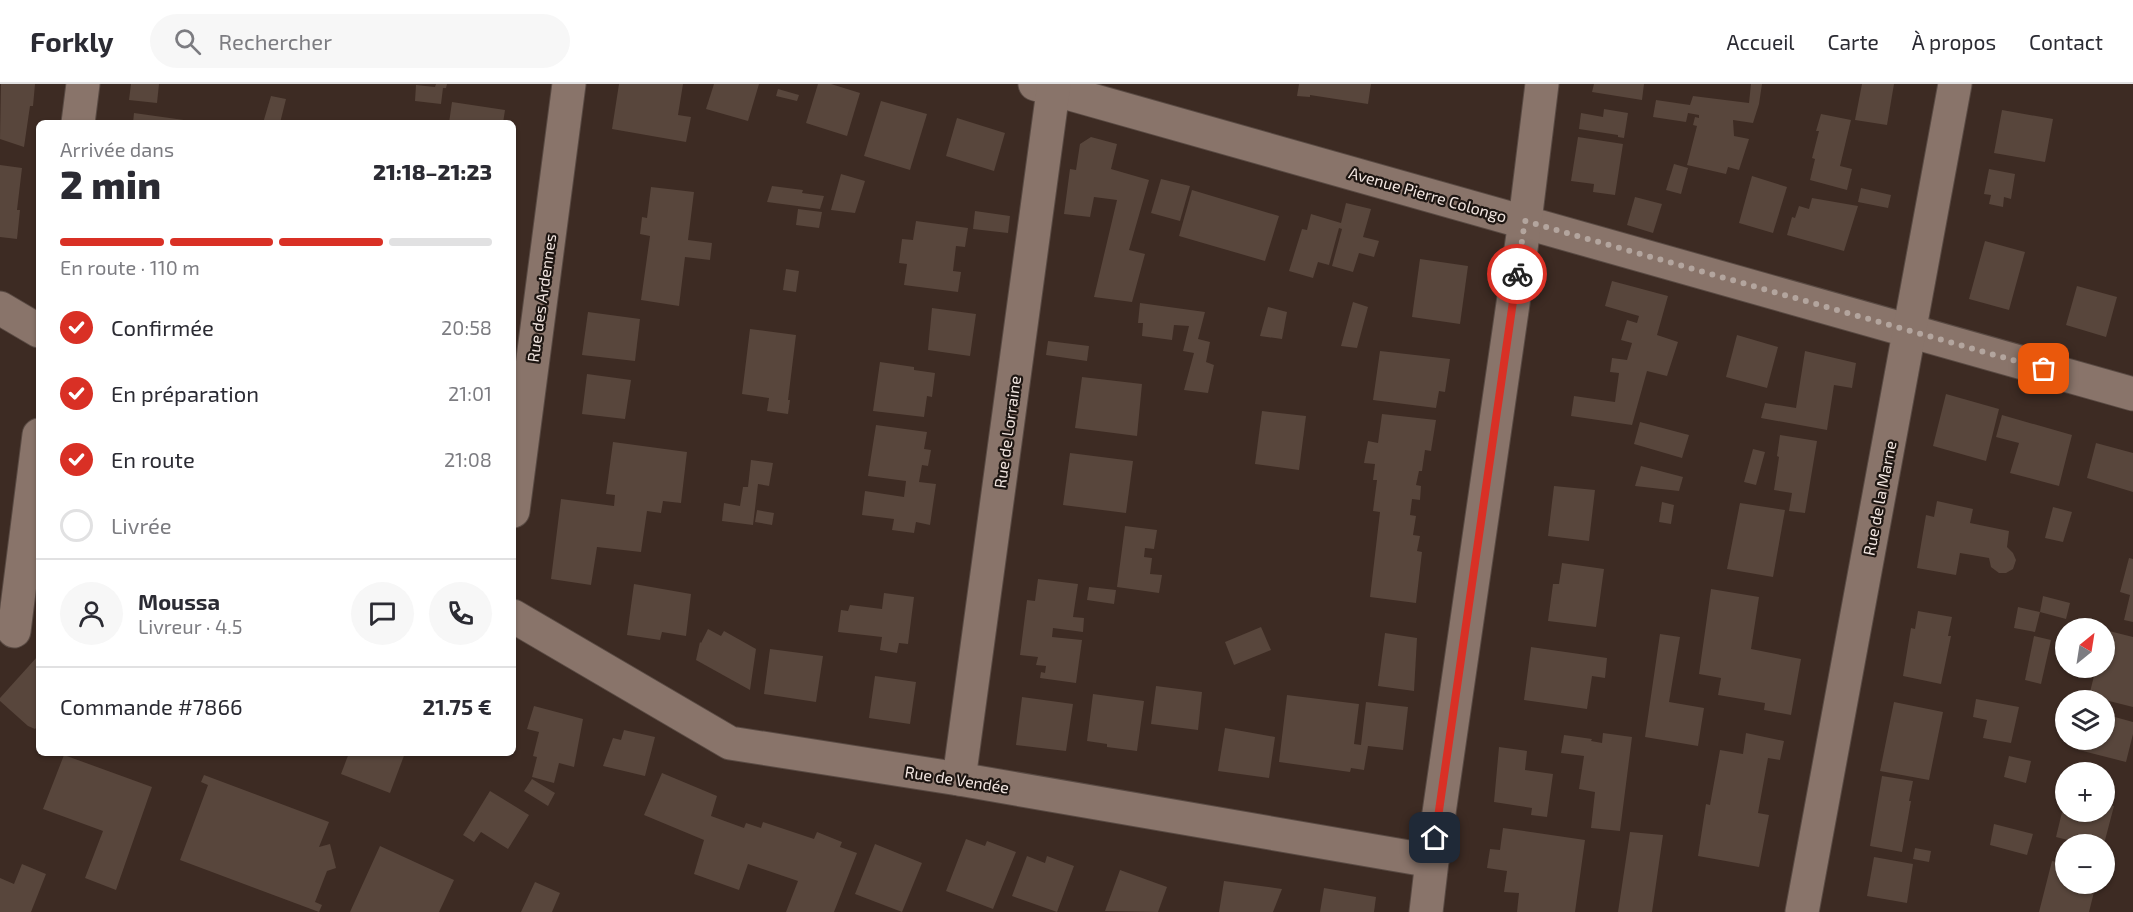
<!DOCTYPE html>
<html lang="fr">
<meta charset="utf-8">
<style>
body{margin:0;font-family:"Exo 2",sans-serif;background:#f7f7f7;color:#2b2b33;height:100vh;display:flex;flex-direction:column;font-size:22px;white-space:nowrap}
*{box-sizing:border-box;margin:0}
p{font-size:20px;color:#7c7c81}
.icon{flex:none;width:33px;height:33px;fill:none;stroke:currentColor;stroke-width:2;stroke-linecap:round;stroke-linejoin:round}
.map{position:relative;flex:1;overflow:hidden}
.drawer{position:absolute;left:36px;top:36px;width:480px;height:636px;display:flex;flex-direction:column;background:#fff;border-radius:9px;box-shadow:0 2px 4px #0004}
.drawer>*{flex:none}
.needle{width:39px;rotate:30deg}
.fabs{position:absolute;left:2055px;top:534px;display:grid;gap:12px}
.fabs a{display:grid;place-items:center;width:60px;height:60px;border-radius:50%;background:#fff;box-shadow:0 2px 4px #0004;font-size:30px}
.pin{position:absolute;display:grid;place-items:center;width:51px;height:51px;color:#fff;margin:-26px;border-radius:12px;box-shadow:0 3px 9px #0006}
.courier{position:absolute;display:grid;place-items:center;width:60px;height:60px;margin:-30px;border:4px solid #d93025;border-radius:50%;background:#fff;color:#222;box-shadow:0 2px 8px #0007}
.head em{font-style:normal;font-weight:800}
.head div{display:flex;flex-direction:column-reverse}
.head{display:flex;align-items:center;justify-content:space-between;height:102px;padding:0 24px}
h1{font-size:39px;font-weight:800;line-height:45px}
.bar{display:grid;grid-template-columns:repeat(4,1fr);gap:9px 6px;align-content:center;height:72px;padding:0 24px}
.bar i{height:8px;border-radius:4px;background:#e1e1e2}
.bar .current{background:#d93025}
.bar p{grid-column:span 4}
.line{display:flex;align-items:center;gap:15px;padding:0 24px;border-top:2px solid #e1e1e2}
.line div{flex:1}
.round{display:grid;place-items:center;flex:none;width:63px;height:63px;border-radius:32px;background:#f7f7f7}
ol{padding:0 24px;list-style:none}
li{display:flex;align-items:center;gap:18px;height:66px}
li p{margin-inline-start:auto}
li .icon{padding:6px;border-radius:50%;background:#d93025;color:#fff;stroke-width:4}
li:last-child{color:#7c7c81}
li i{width:33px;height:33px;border:3px solid #e1e1e2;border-radius:50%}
header{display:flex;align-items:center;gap:36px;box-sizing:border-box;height:84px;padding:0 30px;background:#fff;border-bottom:2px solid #e1e1e2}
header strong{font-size:28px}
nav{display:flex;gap:33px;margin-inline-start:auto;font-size:21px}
.search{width:420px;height:54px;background:#f7f7f7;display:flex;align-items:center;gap:15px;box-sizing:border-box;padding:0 21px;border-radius:33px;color:#7c7c81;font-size:22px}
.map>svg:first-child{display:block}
.building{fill:#58463c}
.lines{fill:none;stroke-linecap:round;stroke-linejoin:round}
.street-casing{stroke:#594a43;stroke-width:35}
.street{stroke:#89746a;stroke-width:33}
.done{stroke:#b3a59e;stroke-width:6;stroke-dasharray:0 10.8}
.route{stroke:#d93025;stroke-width:8}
.labels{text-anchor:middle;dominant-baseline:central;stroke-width:4.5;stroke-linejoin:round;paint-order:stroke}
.street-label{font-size:16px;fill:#f2e6e1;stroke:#1e1612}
</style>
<header>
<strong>Forkly</strong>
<div class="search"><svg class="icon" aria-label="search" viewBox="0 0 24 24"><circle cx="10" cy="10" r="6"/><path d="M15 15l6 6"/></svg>Rechercher</div>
<nav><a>Accueil</a><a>Carte</a><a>À propos</a><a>Contact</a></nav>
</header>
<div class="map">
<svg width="2133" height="828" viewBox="0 0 2133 828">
<rect width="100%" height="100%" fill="#3d2b23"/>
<g class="building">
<polygon points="1,0 35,0 33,22 30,22 24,63 0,55"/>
<polygon points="131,0 159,0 157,19 129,16"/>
<polygon points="436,0 447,0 446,4 443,4 441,20 415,17 416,1 435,3"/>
<polygon points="619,0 683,0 678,31 691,33 686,58 612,45"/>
<polygon points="714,0 759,0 748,37 706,25"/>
<polygon points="818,0 831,0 860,9 847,52 806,39"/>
<polygon points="1299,0 1371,0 1368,20 1310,11 1310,13 1297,12"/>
<polygon points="1594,0 1644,0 1642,16 1592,8"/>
<polygon points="1751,0 1762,0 1759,20 1753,39 1733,36 1734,52 1749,55 1739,86 1728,83 1726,90 1687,81 1697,42 1693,41 1695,33 1699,34 1699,31 1688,29 1686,38 1653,33 1656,16 1690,21 1693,12 1749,19"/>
<polygon points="1862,0 1894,0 1887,41 1855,36"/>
<polygon points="778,5 799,11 797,17 776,12"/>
<polygon points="271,12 286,15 280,39 263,39"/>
<polygon points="881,17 927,30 910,86 864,72"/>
<polygon points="452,18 505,26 503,39 449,39"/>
<polygon points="1604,25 1628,29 1624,54 1618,53 1618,51 1579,45 1581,29 1603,33"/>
<polygon points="2002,26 2053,35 2045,78 1994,69"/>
<polygon points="134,29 198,38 198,39 133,39"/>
<polygon points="1821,30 1851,36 1840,82 1852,85 1847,106 1810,96 1815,75 1812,74 1819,47 1816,47"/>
<polygon points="957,34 1005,49 994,87 946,72"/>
<polygon points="1091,53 1117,60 1111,85 1149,96 1129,166 1145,170 1132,218 1094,213 1117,116 1094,113 1090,133 1064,130 1070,85 1076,86 1080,60"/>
<polygon points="1578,53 1623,60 1615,111 1593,108 1594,100 1571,97"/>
<polygon points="1674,80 1688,84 1681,110 1666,106"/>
<polygon points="0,81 22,84 17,126 20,126 17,155 0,153"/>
<polygon points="1989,85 2015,90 2011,115 2004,113 2003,123 1989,120 1991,111 1984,110"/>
<polygon points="841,90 865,97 855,129 831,126"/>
<polygon points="1752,92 1787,103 1773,149 1739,139"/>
<polygon points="1161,95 1190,102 1180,137 1151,129"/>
<polygon points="772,102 803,106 802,109 824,112 820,125 767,118"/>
<polygon points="651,103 694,108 688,156 712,159 710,176 685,173 679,222 641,216 650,152 640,150 642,133 647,134"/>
<polygon points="1861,104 1891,111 1888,124 1858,118"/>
<polygon points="1192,106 1279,132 1265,177 1179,152"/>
<polygon points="1635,113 1662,120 1653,149 1627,141"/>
<polygon points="1812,114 1858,122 1844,167 1787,151 1792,133 1795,134 1799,122 1809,125"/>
<polygon points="1346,119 1371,125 1363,153 1379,157 1374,173 1359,169 1353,188 1332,182 1342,145 1339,144 1329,181 1318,178 1313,194 1289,187 1302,145 1307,146 1311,130 1341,139"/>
<polygon points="798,125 822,128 819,144 796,141"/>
<polygon points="975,127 1010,132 1008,149 973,145"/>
<polygon points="916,137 968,144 965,163 956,162 953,187 961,188 958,208 904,201 907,180 899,179 902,155 913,156"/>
<polygon points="1985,157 2025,168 2009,226 1969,215"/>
<polygon points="1420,175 1468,182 1460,240 1412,233"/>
<polygon points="786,185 799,187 796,208 783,206"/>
<polygon points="1612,197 1668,212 1657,251 1678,258 1667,292 1647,287 1632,341 1571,332 1574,312 1615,318 1619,289 1610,288 1612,274 1627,276 1632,259 1621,256 1627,236 1637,239 1639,232 1605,222"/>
<polygon points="2077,202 2117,213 2106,253 2066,241"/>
<polygon points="1353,218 1368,223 1357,264 1341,262"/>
<polygon points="1140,219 1205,228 1198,255 1210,258 1206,278 1214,281 1208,309 1184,306 1194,269 1183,267 1189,242 1174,241 1172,256 1142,252 1143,239 1138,239"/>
<polygon points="1268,223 1287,228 1282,255 1260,252"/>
<polygon points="932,224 976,230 970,272 928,266"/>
<polygon points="588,228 640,235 635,277 582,271"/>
<polygon points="750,245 796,251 788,316 790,316 788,330 767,327 769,314 742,310"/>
<polygon points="1737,251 1778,263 1767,304 1726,293"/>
<polygon points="1048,257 1089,262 1087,277 1046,271"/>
<polygon points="1380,267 1450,275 1445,308 1439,307 1436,324 1373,316"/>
<polygon points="1805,267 1856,279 1852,304 1834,301 1827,346 1761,334 1765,319 1796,324"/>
<polygon points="880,278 914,283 914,286 935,289 932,313 927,312 924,333 873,327"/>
<polygon points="587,290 631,296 625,335 582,330"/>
<polygon points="1082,293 1142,300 1137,352 1075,344"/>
<polygon points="1946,310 1999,325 1986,377 1933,362"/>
<polygon points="1262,327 1306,332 1299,386 1255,380"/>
<polygon points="1382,330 1436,336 1431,367 1425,366 1422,387 1419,387 1416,401 1421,402 1420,416 1412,415 1410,431 1416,432 1413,451 1420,452 1417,467 1422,468 1416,519 1370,513 1380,428 1373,427 1377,396 1373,396 1375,380 1364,379 1368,357 1378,359"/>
<polygon points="2002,331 2072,351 2059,402 2010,389 2019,359 1996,353"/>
<polygon points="1640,338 1689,351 1682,374 1634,360"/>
<polygon points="876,341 927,348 924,365 931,366 928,382 922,381 919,398 936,400 930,441 916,438 914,449 892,446 894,435 862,431 865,407 904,413 906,397 868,392"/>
<polygon points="1780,351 1817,357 1805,429 1789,427 1792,409 1774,406 1779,373 1777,372"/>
<polygon points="613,358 687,368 681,419 663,417 661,429 647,427 641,468 597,463 591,501 551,495 561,415 614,422 615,411 606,410"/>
<polygon points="2096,359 2133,369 2133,408 2087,394"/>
<polygon points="1753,365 1765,368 1756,401 1744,398"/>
<polygon points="1070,369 1133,377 1126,429 1063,421"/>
<polygon points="751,376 773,379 769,402 758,400 753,441 722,437 724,419 740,422 743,403 748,403"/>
<polygon points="1641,382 1683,393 1679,407 1635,402"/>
<polygon points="1554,402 1595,406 1589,457 1548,452"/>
<polygon points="1937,417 1973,425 1970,439 2009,447 2007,463 2013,469 2016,476 2013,485 2006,489 1999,489 1991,483 1989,474 1960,469 1956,491 1917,484 1926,431 1934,433"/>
<polygon points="1662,418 1674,421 1671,440 1659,438"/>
<polygon points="1740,419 1785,426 1773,493 1727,485"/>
<polygon points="2053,423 2072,428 2063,458 2045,454"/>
<polygon points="757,426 774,429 772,441 755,438"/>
<polygon points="1125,442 1157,446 1154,465 1145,464 1144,473 1152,474 1150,490 1162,491 1159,509 1117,503"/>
<polygon points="2129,474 2133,475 2133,538 2124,536 2130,511 2120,508"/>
<polygon points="1562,479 1604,485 1596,543 1548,537 1553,500 1559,500"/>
<polygon points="1038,495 1078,500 1073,533 1084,534 1083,548 1053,544 1052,553 1082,556 1076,599 1040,594 1041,588 1045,589 1046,582 1036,581 1038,573 1020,571 1027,516 1035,517"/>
<polygon points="634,500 691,510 686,552 662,548 660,556 627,551"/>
<polygon points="1089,503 1116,506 1114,520 1087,516"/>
<polygon points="1711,505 1759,513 1751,565 1801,575 1791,631 1764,626 1765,619 1718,611 1721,594 1699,590"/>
<polygon points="884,509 914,513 908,560 899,559 897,569 880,566 882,553 838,548 841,526 848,527 850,521 882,525"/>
<polygon points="2043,512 2070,519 2066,535 2040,528 2035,548 2014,544 2018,523 2040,528"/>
<polygon points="1918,527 1952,533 1948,552 1951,552 1941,600 1903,592 1911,544 1915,545"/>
<polygon points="1261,543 1271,566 1234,581 1225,558"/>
<polygon points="708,545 721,552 724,547 756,565 750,606 696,576 700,558 701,559"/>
<polygon points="2105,546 2133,553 2133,623 2089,612 2096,584 2104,584"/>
<polygon points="1385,549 1417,554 1414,607 1378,602"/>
<polygon points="1660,550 1680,553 1669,618 1704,624 1698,662 1645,653"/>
<polygon points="2034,552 2051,556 2041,600 2025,596"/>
<polygon points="1531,563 1607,574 1605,594 1592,592 1587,625 1524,616"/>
<polygon points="770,565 823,572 816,618 764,610"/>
<polygon points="37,573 39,575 39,641 35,645 28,642 0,617 0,614"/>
<polygon points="875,592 916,598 910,640 869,634"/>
<polygon points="1156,602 1202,608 1198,646 1151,640"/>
<polygon points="1093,610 1144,617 1137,667 1107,663 1107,660 1087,657"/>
<polygon points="1287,611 1359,620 1354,660 1361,661 1366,618 1408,623 1403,666 1368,662 1364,686 1351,684 1350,688 1279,678"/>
<polygon points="1022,613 1073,620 1066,667 1016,661"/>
<polygon points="1976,615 2019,623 2011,659 1983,654 1987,636 1973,633"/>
<polygon points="1894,618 1943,628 1929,696 1880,687"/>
<polygon points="534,622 583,635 574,683 559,679 554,699 532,693 537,673 533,672 539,648 527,645"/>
<polygon points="2104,630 2133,638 2133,650 2126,678 2075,665 2077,656 2104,656"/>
<polygon points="1225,644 1275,653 1269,694 1218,687"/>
<polygon points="624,646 655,653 645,692 603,682 613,654 621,656"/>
<polygon points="1603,649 1632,653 1620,747 1591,744 1595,708 1579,705 1584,672 1561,669 1564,651 1592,655 1591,657 1602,659"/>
<polygon points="1746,649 1784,657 1780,676 1768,674 1758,729 1769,731 1759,783 1698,772 1706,720 1710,721 1720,666 1743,670"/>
<polygon points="1499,663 1527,667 1525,686 1553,690 1547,733 1531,731 1532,724 1494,718"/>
<polygon points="349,669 405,669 390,709 341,690"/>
<polygon points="64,671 152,703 116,806 85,794 103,747 43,725"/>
<polygon points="2009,672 2031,677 2026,699 2004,693"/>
<polygon points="662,689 717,712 711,732 744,744 746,739 761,744 763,738 814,755 817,748 842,758 840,763 857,769 834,828 786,828 798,797 748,780 739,806 694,790 704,756 644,731"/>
<polygon points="204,691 329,738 319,763 330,760 336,784 327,787 315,818 322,821 319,828 180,776 208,701 201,698"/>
<polygon points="1882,692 1913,697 1909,717 1911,717 1902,768 1870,762"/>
<polygon points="532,695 555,709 548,722 524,707"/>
<polygon points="490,707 529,731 508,765 481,748 474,758 463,751"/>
<polygon points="2065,716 2066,728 2104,728 2104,720 2114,722 2104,760 2084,760 2056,753"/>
<polygon points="1994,740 2033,750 2027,771 1990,761"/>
<polygon points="1503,744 1585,756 1575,828 1517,828 1519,809 1504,808 1507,787 1487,784 1490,765 1500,766"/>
<polygon points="1630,748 1663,751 1652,828 1618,828"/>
<polygon points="966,755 985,762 987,757 1016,768 993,825 946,807"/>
<polygon points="875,760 922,779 902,828 855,810"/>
<polygon points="380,762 454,796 439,828 350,828"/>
<polygon points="1915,764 1931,767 1929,778 1913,775"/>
<polygon points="1027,772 1045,779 1047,772 1074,782 1057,828 1012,812"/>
<polygon points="1874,773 1913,780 1907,819 1867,812"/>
<polygon points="2052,777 2066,780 2066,800 2096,800 2089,828 2039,828"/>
<polygon points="22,780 46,790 31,828 0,828 0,794 14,800"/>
<polygon points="1120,786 1167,803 1158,828 1105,827"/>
<polygon points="1224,797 1282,805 1273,828 1219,828"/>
<polygon points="535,798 560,809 552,828 521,828"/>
<polygon points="1324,804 1376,813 1374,828 1320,828"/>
</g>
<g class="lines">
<g class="street-casing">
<g id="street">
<polyline points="1035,0 2133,310"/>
<polyline points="78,39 83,0"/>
<polyline points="0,224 39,247"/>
<polyline points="513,427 569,0"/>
<polyline points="513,532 730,659 959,695 1432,777"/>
<polyline points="14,547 39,351"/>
<polyline points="959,695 1054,0"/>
<polyline points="1426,828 1432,777 1525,137 1542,0"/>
<polyline points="1802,828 1955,0"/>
</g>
</g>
<use href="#street" class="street"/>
</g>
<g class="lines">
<polyline class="done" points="1517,190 1525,137 2044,285"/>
<polyline class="route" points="1435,754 1517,190"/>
</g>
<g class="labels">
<g class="street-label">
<text transform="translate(1428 110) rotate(16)">Avenue Pierre Colongo</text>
<text transform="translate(541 214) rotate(-82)">Rue des Ardennes</text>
<text transform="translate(1007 348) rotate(-82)">Rue de Lorraine</text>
<text transform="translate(1879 414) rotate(-79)">Rue de la Marne</text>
<text transform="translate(957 695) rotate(9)">Rue de Vendée</text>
</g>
</g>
</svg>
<div class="fabs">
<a><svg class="needle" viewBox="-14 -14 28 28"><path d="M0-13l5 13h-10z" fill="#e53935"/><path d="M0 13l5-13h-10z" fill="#7c7c81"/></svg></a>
<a><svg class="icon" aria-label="layers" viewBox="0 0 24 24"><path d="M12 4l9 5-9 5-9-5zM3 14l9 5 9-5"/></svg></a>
<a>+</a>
<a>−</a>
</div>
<div class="pin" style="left:2044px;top:285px;background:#ea580c"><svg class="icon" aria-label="bag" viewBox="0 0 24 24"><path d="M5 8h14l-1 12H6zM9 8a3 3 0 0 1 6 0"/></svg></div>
<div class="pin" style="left:1435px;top:754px;background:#1f2937"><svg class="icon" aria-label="home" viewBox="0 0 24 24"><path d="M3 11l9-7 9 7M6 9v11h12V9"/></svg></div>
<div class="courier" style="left:1517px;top:190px"><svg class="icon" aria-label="bike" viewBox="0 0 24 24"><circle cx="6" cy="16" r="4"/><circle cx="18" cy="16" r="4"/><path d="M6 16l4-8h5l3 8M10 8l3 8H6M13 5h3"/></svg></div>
<section class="drawer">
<div class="head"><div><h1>2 min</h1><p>Arrivée dans</p></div><em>21:18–21:23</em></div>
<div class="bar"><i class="current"></i><i class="current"></i><i class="current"></i><i></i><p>En route · 110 m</p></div>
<ol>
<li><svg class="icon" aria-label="check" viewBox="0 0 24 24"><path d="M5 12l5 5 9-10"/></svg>Confirmée<p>20:58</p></li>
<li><svg class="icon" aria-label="check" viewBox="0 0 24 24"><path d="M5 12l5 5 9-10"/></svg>En préparation<p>21:01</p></li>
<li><svg class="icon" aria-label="check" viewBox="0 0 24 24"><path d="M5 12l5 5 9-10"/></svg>En route<p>21:08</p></li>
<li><i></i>Livrée</li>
</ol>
<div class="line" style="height:108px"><a class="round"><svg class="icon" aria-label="person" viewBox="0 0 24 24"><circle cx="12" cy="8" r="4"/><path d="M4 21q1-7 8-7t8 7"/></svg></a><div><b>Moussa</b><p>Livreur · 4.5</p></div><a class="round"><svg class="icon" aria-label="chat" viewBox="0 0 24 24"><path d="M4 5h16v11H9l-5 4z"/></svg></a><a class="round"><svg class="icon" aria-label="phone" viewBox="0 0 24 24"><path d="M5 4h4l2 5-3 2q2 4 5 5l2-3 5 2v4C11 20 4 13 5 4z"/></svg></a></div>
<div class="line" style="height:78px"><div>Commande #7866</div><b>21.75 €</b></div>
</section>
</div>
